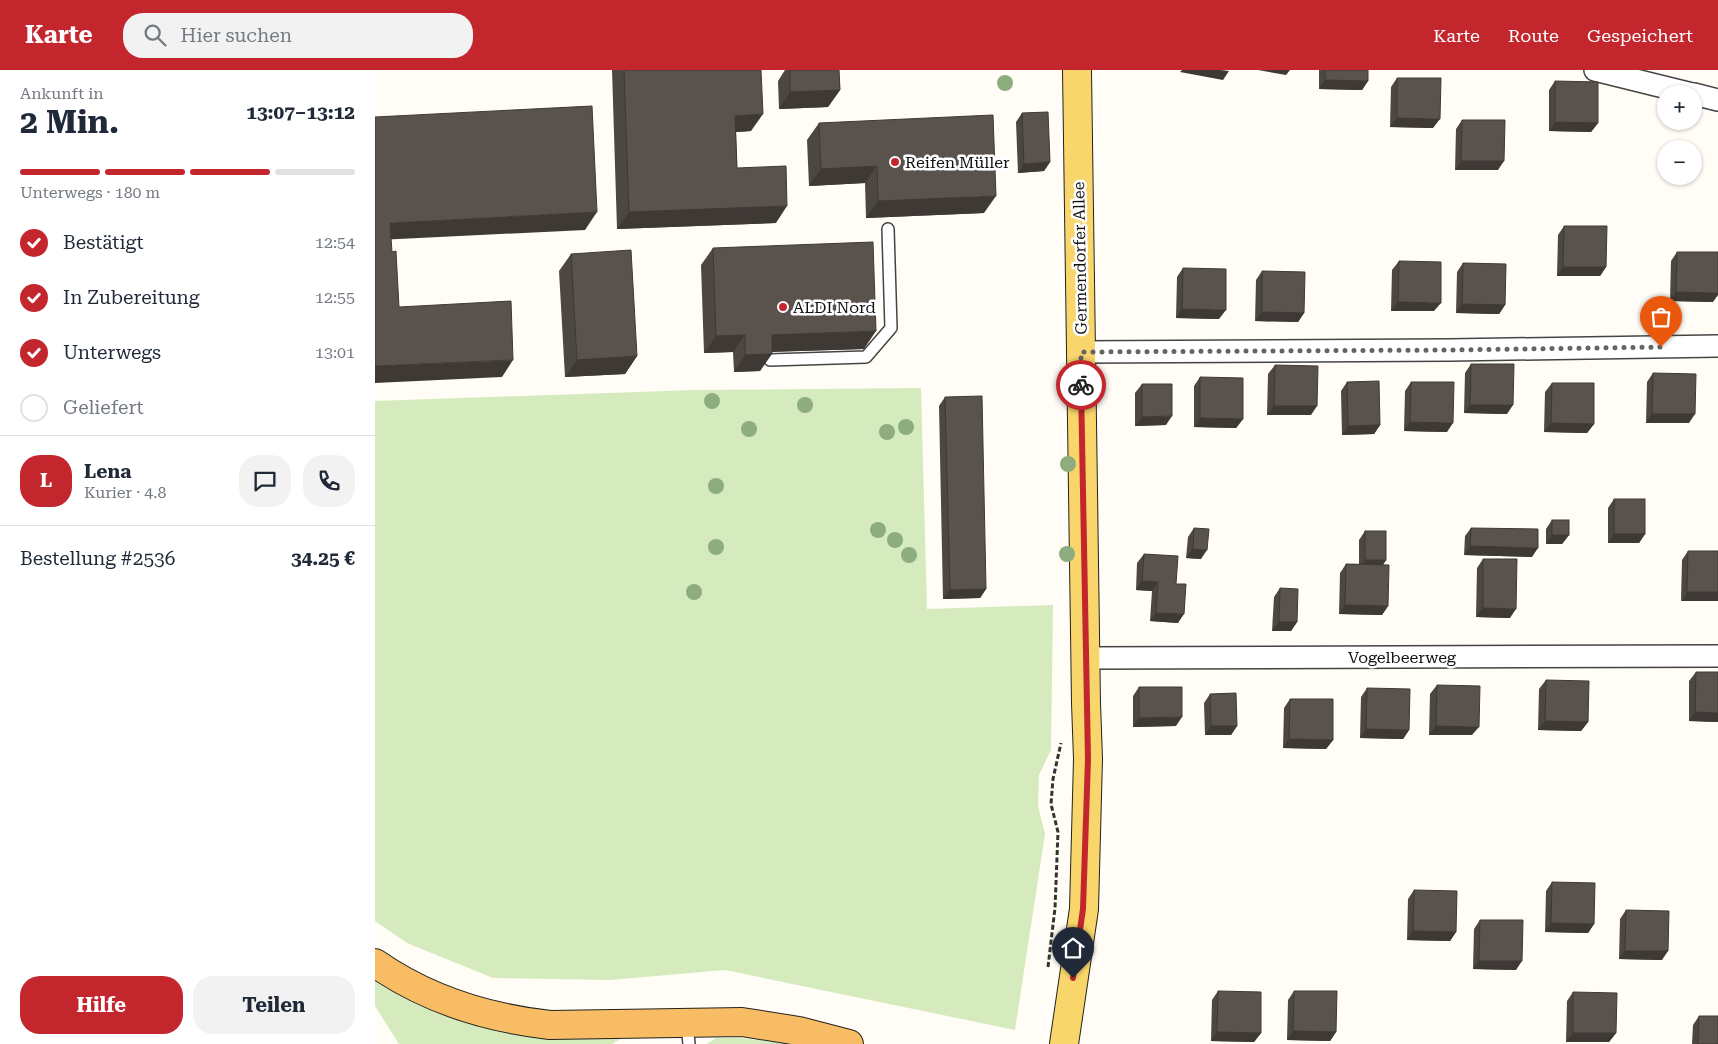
<!DOCTYPE html>
<html lang="de">
<meta charset="utf-8">
<style>
body{margin:0;font-family:"Roboto Serif",serif;background:#f2f2f3;color:#1f2937;height:100vh;display:flex;flex-direction:column;font-size:19px;white-space:nowrap}
*{box-sizing:border-box;margin:0}
p{font-size:16px;color:#747a83}
.icon{flex:none;width:28px;height:28px;fill:none;stroke:currentColor;stroke-width:2;stroke-linecap:round;stroke-linejoin:round}
.map{position:relative;flex:1;overflow:hidden}
.details{display:flex;flex-direction:column;background:#fff;width:375px}
.details>*{flex:none}
.buttons{position:absolute;left:1282px;top:15px;display:grid;gap:10px}
.buttons a{display:grid;place-items:center;width:45px;height:45px;border-radius:50%;background:#fff;box-shadow:0 1px 4px #0004;font-size:25px}
.pin{position:absolute;display:grid;place-items:center;width:42px;height:42px;color:#fff;margin:-51px -21px;border-radius:50% 50% 50% 0;rotate:-45deg;box-shadow:0 0 5px #0007}
.pin .icon{rotate:45deg}
.courier{position:absolute;display:grid;place-items:center;width:50px;height:50px;margin:-25px;border:4px solid #c4262e;border-radius:50%;background:#fff;color:#222;box-shadow:0 1px 6px #0007}
.summary em{font-style:normal;font-weight:700}
.summary div{display:flex;flex-direction:column-reverse}
.summary{display:flex;align-items:center;justify-content:space-between;height:85px;padding:0 20px}
h1{font-size:32px;font-weight:700;line-height:38px}
.bar{display:grid;grid-template-columns:repeat(4,1fr);gap:8px 5px;align-content:center;height:60px;padding:0 20px}
.bar i{height:6px;border-radius:4px;background:#e0e1e3}
.bar .on{background:#c4262e}
.bar p{grid-column:span 4}
.line{display:flex;align-items:center;gap:12px;padding:0 20px;border-top:1px solid #e0e1e3}
.line div{flex:1}
.round{display:grid;place-items:center;flex:none;width:52px;height:52px;border-radius:20px;background:#f2f2f3}
ol{padding:0 20px;list-style:none}
li{display:flex;align-items:center;gap:15px;height:55px}
li p{margin-inline-start:auto}
li .icon{padding:5px;border-radius:50%;background:#c4262e;color:#fff;stroke-width:4}
li:last-child{color:#747a83}
li i{width:28px;height:28px;border:2px solid #e0e1e3;border-radius:50%}
.primary-button{display:flex;gap:10px;margin-top:auto;padding:10px 20px}
.primary-button a{flex:1;height:58px;border-radius:20px;background:#c4262e;color:#fff;font-size:20px;font-weight:700;line-height:58px;text-align:center}
.primary-button a+a{background:#f2f2f3;color:#1f2937}
header{display:flex;align-items:center;gap:30px;box-sizing:border-box;height:70px;padding:0 25px;background:#c4262e;color:#fff}
header strong{font-size:24px}
nav{display:flex;gap:28px;margin-inline-start:auto;font-size:18px}
.search{width:350px;height:45px;background:#f2f2f3;display:flex;align-items:center;gap:12px;box-sizing:border-box;padding:0 18px;border-radius:20px;color:#747a83;font-size:19px}
main{display:flex;flex:1;min-height:0}
.map>svg:first-child{display:block}
.green{fill:#d5ebbd}
.lines{fill:none;stroke-linecap:round;stroke-linejoin:round}
.service-casing{stroke:#444;stroke-width:14}
.minor-casing{stroke:#444;stroke-width:24}
.primary-casing{stroke:#222;stroke-width:30}
.trunk-casing{stroke:#222;stroke-width:30}
.path{stroke:#333;stroke-width:3;stroke-dasharray:5 2.5;stroke-linecap:butt}
.service{stroke:#fff;stroke-width:11}
.minor{stroke:#fff;stroke-width:21}
.primary{stroke:#f9d66b;stroke-width:28}
.trunk{stroke:#f7bc64;stroke-width:28}
.tree{fill:#8dad7f}
.wall{fill:#4d4742}
.shaded-wall{fill:#3f3936}
.building{fill:#5a524d;stroke:#3f3936}
.done{stroke:#646461;stroke-width:5;stroke-dasharray:0 9}
.route{stroke:#c4262e;stroke-width:6}
.poi-dot{fill:#c4262e;stroke:#fff;stroke-width:2}
.labels{text-anchor:middle;dominant-baseline:central;stroke-width:5;stroke-linejoin:round;paint-order:stroke}
.poi-label{font-size:16px;fill:#111;stroke:#fff;text-anchor:start}
.street-label{font-size:16px;fill:#111;stroke:#fff}
</style>
<header>
<strong>Karte</strong>
<div class="search"><svg class="icon" aria-label="search" viewBox="0 0 24 24"><circle cx="10" cy="10" r="6"/><path d="M15 15l6 6"/></svg>Hier suchen</div>
<nav><a>Karte</a><a>Route</a><a>Gespeichert</a></nav>
</header>
<main>
<section class="details">
<div class="summary"><div><h1>2 Min.</h1><p>Ankunft in</p></div><em>13:07–13:12</em></div>
<div class="bar"><i class="on"></i><i class="on"></i><i class="on"></i><i></i><p>Unterwegs · 180 m</p></div>
<ol>
<li><svg class="icon" aria-label="check" viewBox="0 0 24 24"><path d="M5 12l5 5 9-10"/></svg>Bestätigt<p>12:54</p></li>
<li><svg class="icon" aria-label="check" viewBox="0 0 24 24"><path d="M5 12l5 5 9-10"/></svg>In Zubereitung<p>12:55</p></li>
<li><svg class="icon" aria-label="check" viewBox="0 0 24 24"><path d="M5 12l5 5 9-10"/></svg>Unterwegs<p>13:01</p></li>
<li><i></i>Geliefert</li>
</ol>
<div class="line" style="height:90px"><b class="round" style="background:#c4262e;color:#fff">L</b><div><b>Lena</b><p>Kurier · 4.8</p></div><a class="round"><svg class="icon" aria-label="chat" viewBox="0 0 24 24"><path d="M4 5h16v11H9l-5 4z"/></svg></a><a class="round"><svg class="icon" aria-label="phone" viewBox="0 0 24 24"><path d="M5 4h4l2 5-3 2q2 4 5 5l2-3 5 2v4C11 20 4 13 5 4z"/></svg></a></div>
<div class="line" style="height:65px"><div>Bestellung #2536</div><b>34.25 €</b></div>
<div class="primary-button"><a>Hilfe</a><a>Teilen</a></div>
</section>
<div class="map">
<svg width="1343" height="974" viewBox="0 0 1343 974">
<rect width="100%" height="100%" fill="#fffdf5"/>
<g class="green">
<polygon points="546,318 552,539 678,535 676,680 664,705 663,736 670,764 640,960 350,900 235,910 118,908 32,873 0,851 0,331 319,320"/>
<polygon points="0,906 253,964 237,974 24,974 0,936"/>
<polygon points="341,968 363,968 418,974 332,974"/>
</g>
<g class="lines">
<g class="service-casing">
<g id="service">
<polyline points="395,290 491,287 516,258 513,159"/>
<polyline points="312,954 314,974"/>
</g>
</g>
<g class="minor-casing">
<g id="minor">
<polyline points="1220,0 1317,24"/>
<polyline points="1319,24 1343,30"/>
<polyline points="706,282 1075,280 1343,276"/>
<polyline points="710,588 1343,586"/>
</g>
</g>
<g class="primary-casing">
<polyline id="primary" points="689,974 709,839 713,689 711,633 702,0"/>
</g>
<g class="trunk-casing">
<path id="trunk" d="M 0,893 C 53,930 112,948 175,955 L 367,952 L 424,961 L 474,974"/>
</g>
<polyline class="path" points="673,897 680,838 683,762 676,734 678,709 686,673"/>
<use href="#service" class="service"/>
<use href="#minor" class="minor"/>
<use href="#primary" class="primary"/>
<use href="#trunk" class="trunk"/>
</g>
<g class="tree">
<circle cx="630" cy="13" r="8"/>
<circle cx="337" cy="331" r="8"/>
<circle cx="430" cy="335" r="8"/>
<circle cx="531" cy="357" r="8"/>
<circle cx="374" cy="359" r="8"/>
<circle cx="512" cy="362" r="8"/>
<circle cx="693" cy="394" r="8"/>
<circle cx="341" cy="416" r="8"/>
<circle cx="503" cy="460" r="8"/>
<circle cx="520" cy="470" r="8"/>
<circle cx="341" cy="477" r="8"/>
<circle cx="692" cy="484" r="8"/>
<circle cx="534" cy="485" r="8"/>
<circle cx="319" cy="522" r="8"/>
</g>
<g class="wall">
<polygon points="237,0 386,0 376,61 361,62 362,98 401,153 242,159"/>
<polygon points="410,0 464,0 465,20 453,37 404,39 403,11"/>
<polygon points="944,0 993,0 993,11 987,20 944,19"/>
<polygon points="1022,8 1058,58 1015,57 1016,17"/>
<polygon points="1180,11 1223,53 1216,62 1174,61 1174,20"/>
<polygon points="647,43 675,92 669,101 643,103 641,52"/>
<polygon points="1087,50 1123,100 1080,100 1081,59"/>
<polygon points="444,53 609,143 491,148 490,113 434,116 432,70"/>
<polygon points="1189,156 1231,197 1225,206 1182,206 1183,165"/>
<polygon points="338,178 489,279 397,282 385,301 359,302 358,282 329,283 326,195"/>
<polygon points="1302,182 1338,232 1295,231 1296,191"/>
<polygon points="196,184 262,286 250,304 190,307 184,201"/>
<polygon points="1024,191 1059,241 1016,241 1017,200"/>
<polygon points="1088,193 1130,235 1124,244 1081,243 1082,202"/>
<polygon points="808,198 844,249 801,248 802,207"/>
<polygon points="887,201 929,243 923,252 880,251 881,210"/>
<polygon points="1096,294 1132,344 1089,343 1090,303"/>
<polygon points="900,295 936,345 892,345 893,304"/>
<polygon points="1278,303 1314,353 1271,353 1272,312"/>
<polygon points="825,307 868,349 861,358 819,357 819,316"/>
<polygon points="972,312 1005,355 999,364 967,365 966,321"/>
<polygon points="1036,312 1072,362 1029,361 1030,321"/>
<polygon points="1177,313 1219,354 1212,363 1169,362 1170,322"/>
<polygon points="767,314 791,355 760,356 760,323"/>
<polygon points="570,327 611,519 605,528 568,529 564,336"/>
<polygon points="1239,429 1270,464 1264,473 1233,473 1233,438"/>
<polygon points="1177,450 1194,465 1187,474 1171,474 1171,459"/>
<polygon points="819,458 826,489 811,488 813,467"/>
<polygon points="1096,458 1157,487 1089,485 1090,466"/>
<polygon points="990,461 1011,490 1008,495 1013,536 1007,545 964,544 965,503 971,494 984,494 984,470"/>
<polygon points="1313,481 1343,481 1306,531 1307,490"/>
<polygon points="769,484 801,514 803,553 775,551 777,521 761,520 762,493"/>
<polygon points="1108,489 1135,548 1101,547 1102,498"/>
<polygon points="905,518 922,552 916,561 897,561 899,527"/>
<polygon points="1321,602 1343,652 1314,651 1314,611"/>
<polygon points="1171,610 1213,652 1206,661 1163,660 1164,619"/>
<polygon points="1062,615 1097,665 1054,665 1055,624"/>
<polygon points="764,617 801,656 758,657 758,626"/>
<polygon points="992,618 1034,660 1028,669 985,668 986,627"/>
<polygon points="835,624 862,656 856,665 830,665 829,633"/>
<polygon points="915,629 958,670 951,679 908,678 909,638"/>
<polygon points="1177,812 1219,854 1213,863 1170,862 1171,821"/>
<polygon points="1039,820 1081,862 1075,871 1032,870 1033,829"/>
<polygon points="1251,840 1287,890 1244,889 1245,849"/>
<polygon points="1105,850 1141,900 1098,899 1099,859"/>
<polygon points="843,921 886,963 879,972 836,971 837,930"/>
<polygon points="919,921 961,962 955,971 912,970 913,930"/>
<polygon points="1198,922 1241,963 1234,972 1191,972 1192,931"/>
<polygon points="1324,946 1343,974 1317,974 1318,955"/>
</g>
<g class="shaded-wall">
<polygon points="807,0 846,0 854,1 848,10 805,2"/>
<polygon points="883,0 915,0 911,5"/>
<polygon points="950,10 993,11 987,20 944,19"/>
<polygon points="465,20 453,37 404,39 415,22"/>
<polygon points="388,44 376,61 348,63 360,46"/>
<polygon points="1022,48 1065,49 1058,58 1015,57"/>
<polygon points="1180,52 1223,53 1216,62 1174,61"/>
<polygon points="1086,91 1129,91 1123,100 1080,100"/>
<polygon points="675,92 669,101 643,103 649,94"/>
<polygon points="502,96 490,113 434,116 446,99"/>
<polygon points="621,126 609,143 491,148 503,131"/>
<polygon points="412,136 401,153 242,159 254,142"/>
<polygon points="222,142 210,160 3,170 15,153"/>
<polygon points="1188,197 1231,197 1225,206 1182,206"/>
<polygon points="1301,222 1343,223 1343,225 1338,232 1295,231"/>
<polygon points="1023,232 1066,233 1059,241 1016,241"/>
<polygon points="1087,234 1130,235 1124,244 1081,243"/>
<polygon points="807,239 851,240 844,249 801,248"/>
<polygon points="887,242 929,243 923,252 880,251"/>
<polygon points="501,261 489,279 385,282 397,265"/>
<polygon points="370,265 358,282 329,283 341,266"/>
<polygon points="397,284 385,301 359,302 370,285"/>
<polygon points="262,286 250,304 190,307 202,290"/>
<polygon points="138,290 127,307 0,313 0,296"/>
<polygon points="1095,335 1138,335 1132,344 1089,343"/>
<polygon points="899,336 942,336 936,345 892,345"/>
<polygon points="1277,344 1320,344 1314,353 1271,353"/>
<polygon points="797,346 791,355 760,356 767,347"/>
<polygon points="825,348 868,349 861,358 819,357"/>
<polygon points="1035,352 1078,353 1072,362 1029,361"/>
<polygon points="1176,353 1219,354 1212,363 1169,362"/>
<polygon points="1005,355 999,364 967,365 973,356"/>
<polygon points="1239,464 1270,464 1264,473 1233,473"/>
<polygon points="1177,465 1194,465 1187,474 1171,474"/>
<polygon points="1095,476 1163,478 1157,487 1089,485"/>
<polygon points="818,479 832,480 826,489 811,488"/>
<polygon points="990,490 1011,490 1005,499 984,499"/>
<polygon points="767,511 783,512 777,521 761,520"/>
<polygon points="611,519 605,528 568,529 575,520"/>
<polygon points="1312,522 1343,522 1343,531 1306,531"/>
<polygon points="970,535 1013,536 1007,545 964,544"/>
<polygon points="1108,538 1141,539 1135,548 1101,547"/>
<polygon points="781,543 809,544 803,553 775,551"/>
<polygon points="904,552 922,552 916,561 897,561"/>
<polygon points="1320,642 1343,643 1343,652 1314,651"/>
<polygon points="807,647 801,656 758,657 764,648"/>
<polygon points="1170,651 1213,652 1206,661 1163,660"/>
<polygon points="836,656 862,656 856,665 830,665"/>
<polygon points="1061,656 1104,657 1097,665 1054,665"/>
<polygon points="991,659 1034,660 1028,669 985,668"/>
<polygon points="914,669 958,670 951,679 908,678"/>
<polygon points="1176,853 1219,854 1213,863 1170,862"/>
<polygon points="1038,861 1081,862 1075,871 1032,870"/>
<polygon points="1250,881 1293,881 1287,890 1244,889"/>
<polygon points="1104,891 1147,891 1141,900 1098,899"/>
<polygon points="918,961 961,962 955,971 912,970"/>
<polygon points="842,962 886,963 879,972 836,971"/>
<polygon points="1198,963 1241,963 1234,972 1191,972"/>
</g>
<g class="building">
<polygon points="249,0 386,0 388,44 360,46 362,98 411,96 412,136 254,142"/>
<polygon points="415,0 464,0 465,20 415,22"/>
<polygon points="950,0 993,0 993,11 950,10"/>
<polygon points="1022,8 1066,8 1065,49 1022,48"/>
<polygon points="1180,11 1223,12 1223,53 1180,52"/>
<polygon points="217,36 222,142 15,153 17,182 21,181 24,237 136,231 138,290 0,296 0,47"/>
<polygon points="673,42 675,92 649,94 647,43"/>
<polygon points="618,45 621,126 503,131 502,96 446,99 444,53"/>
<polygon points="1087,50 1130,50 1129,91 1086,91"/>
<polygon points="1189,156 1232,156 1231,197 1188,197"/>
<polygon points="498,172 501,261 397,265 397,284 370,285 370,265 341,266 338,178"/>
<polygon points="256,180 262,286 202,290 196,184"/>
<polygon points="1302,182 1343,182 1343,223 1301,222"/>
<polygon points="1024,191 1066,192 1066,233 1023,232"/>
<polygon points="1088,193 1131,194 1130,235 1087,234"/>
<polygon points="808,198 851,199 851,240 807,239"/>
<polygon points="887,201 930,202 929,243 887,242"/>
<polygon points="1096,294 1139,294 1138,335 1095,335"/>
<polygon points="900,295 943,296 942,336 899,336"/>
<polygon points="1278,303 1321,304 1320,344 1277,344"/>
<polygon points="825,307 868,308 868,349 825,348"/>
<polygon points="1004,311 1005,355 973,356 972,312"/>
<polygon points="1036,312 1079,312 1078,353 1035,352"/>
<polygon points="1177,313 1219,313 1219,354 1176,353"/>
<polygon points="767,314 797,314 797,346 767,347"/>
<polygon points="607,326 611,519 575,520 570,327"/>
<rect x="1239" y="429" width="31" height="35"/>
<rect x="1177" y="450" width="17" height="15"/>
<polygon points="819,458 834,459 832,480 818,479"/>
<polygon points="1096,458 1163,459 1163,478 1095,476"/>
<rect x="990" y="461" width="21" height="29"/>
<polygon points="1313,481 1343,481 1343,522 1312,522"/>
<polygon points="769,484 803,486 801,514 811,514 809,544 781,543 783,512 767,511"/>
<polygon points="1108,489 1142,489 1141,539 1108,538"/>
<polygon points="971,494 1014,495 1013,536 970,535"/>
<polygon points="905,518 923,519 922,552 904,552"/>
<polygon points="1321,602 1343,602 1343,643 1320,642"/>
<polygon points="1171,610 1214,611 1213,652 1170,651"/>
<polygon points="1062,615 1105,616 1104,657 1061,656"/>
<polygon points="764,617 807,617 807,647 764,648"/>
<polygon points="992,618 1035,619 1034,660 991,659"/>
<polygon points="861,623 862,656 836,656 835,624"/>
<polygon points="915,629 958,629 958,670 914,669"/>
<polygon points="1177,812 1220,813 1219,854 1176,853"/>
<polygon points="1039,820 1082,821 1081,862 1038,861"/>
<polygon points="1251,840 1294,841 1293,881 1250,881"/>
<polygon points="1105,850 1148,850 1147,891 1104,891"/>
<polygon points="843,921 886,922 886,963 842,962"/>
<polygon points="919,921 962,921 961,962 918,961"/>
<polygon points="1198,922 1242,923 1241,963 1198,963"/>
<polygon points="1324,946 1343,946 1343,974 1323,974"/>
</g>
<g class="lines">
<polyline class="done" points="706,315 706,282 1075,280 1286,277"/>
<polyline class="route" points="698,908 708,839 713,689 706,315"/>
</g>
<g class="poi-dot">
<circle cx="520" cy="92" r="5"/>
<circle cx="408" cy="237" r="5"/>
</g>
<g class="labels">
<g class="poi-label">
<text x="530" y="92">Reifen Müller</text>
<text x="418" y="237">ALDI Nord</text>
</g>
<g class="street-label">
<text transform="translate(705 188) rotate(-91)">Germendorfer Allee</text>
<text x="1027" y="587">Vogelbeerweg</text>
</g>
</g>
</svg>
<div class="buttons">
<a>+</a>
<a>−</a>
</div>
<div class="pin" style="left:1286px;top:277px;background:#ea580c"><svg class="icon" aria-label="bag" viewBox="0 0 24 24"><path d="M5 8h14l-1 12H6zM9 8a3 3 0 0 1 6 0"/></svg></div>
<div class="pin" style="left:698px;top:908px;background:#1f2937"><svg class="icon" aria-label="home" viewBox="0 0 24 24"><path d="M3 11l9-7 9 7M6 9v11h12V9"/></svg></div>
<div class="courier" style="left:706px;top:315px"><svg class="icon" aria-label="bike" viewBox="0 0 24 24"><circle cx="6" cy="16" r="4"/><circle cx="18" cy="16" r="4"/><path d="M6 16l4-8h5l3 8M10 8l3 8H6M13 5h3"/></svg></div>
</div>
</main>
